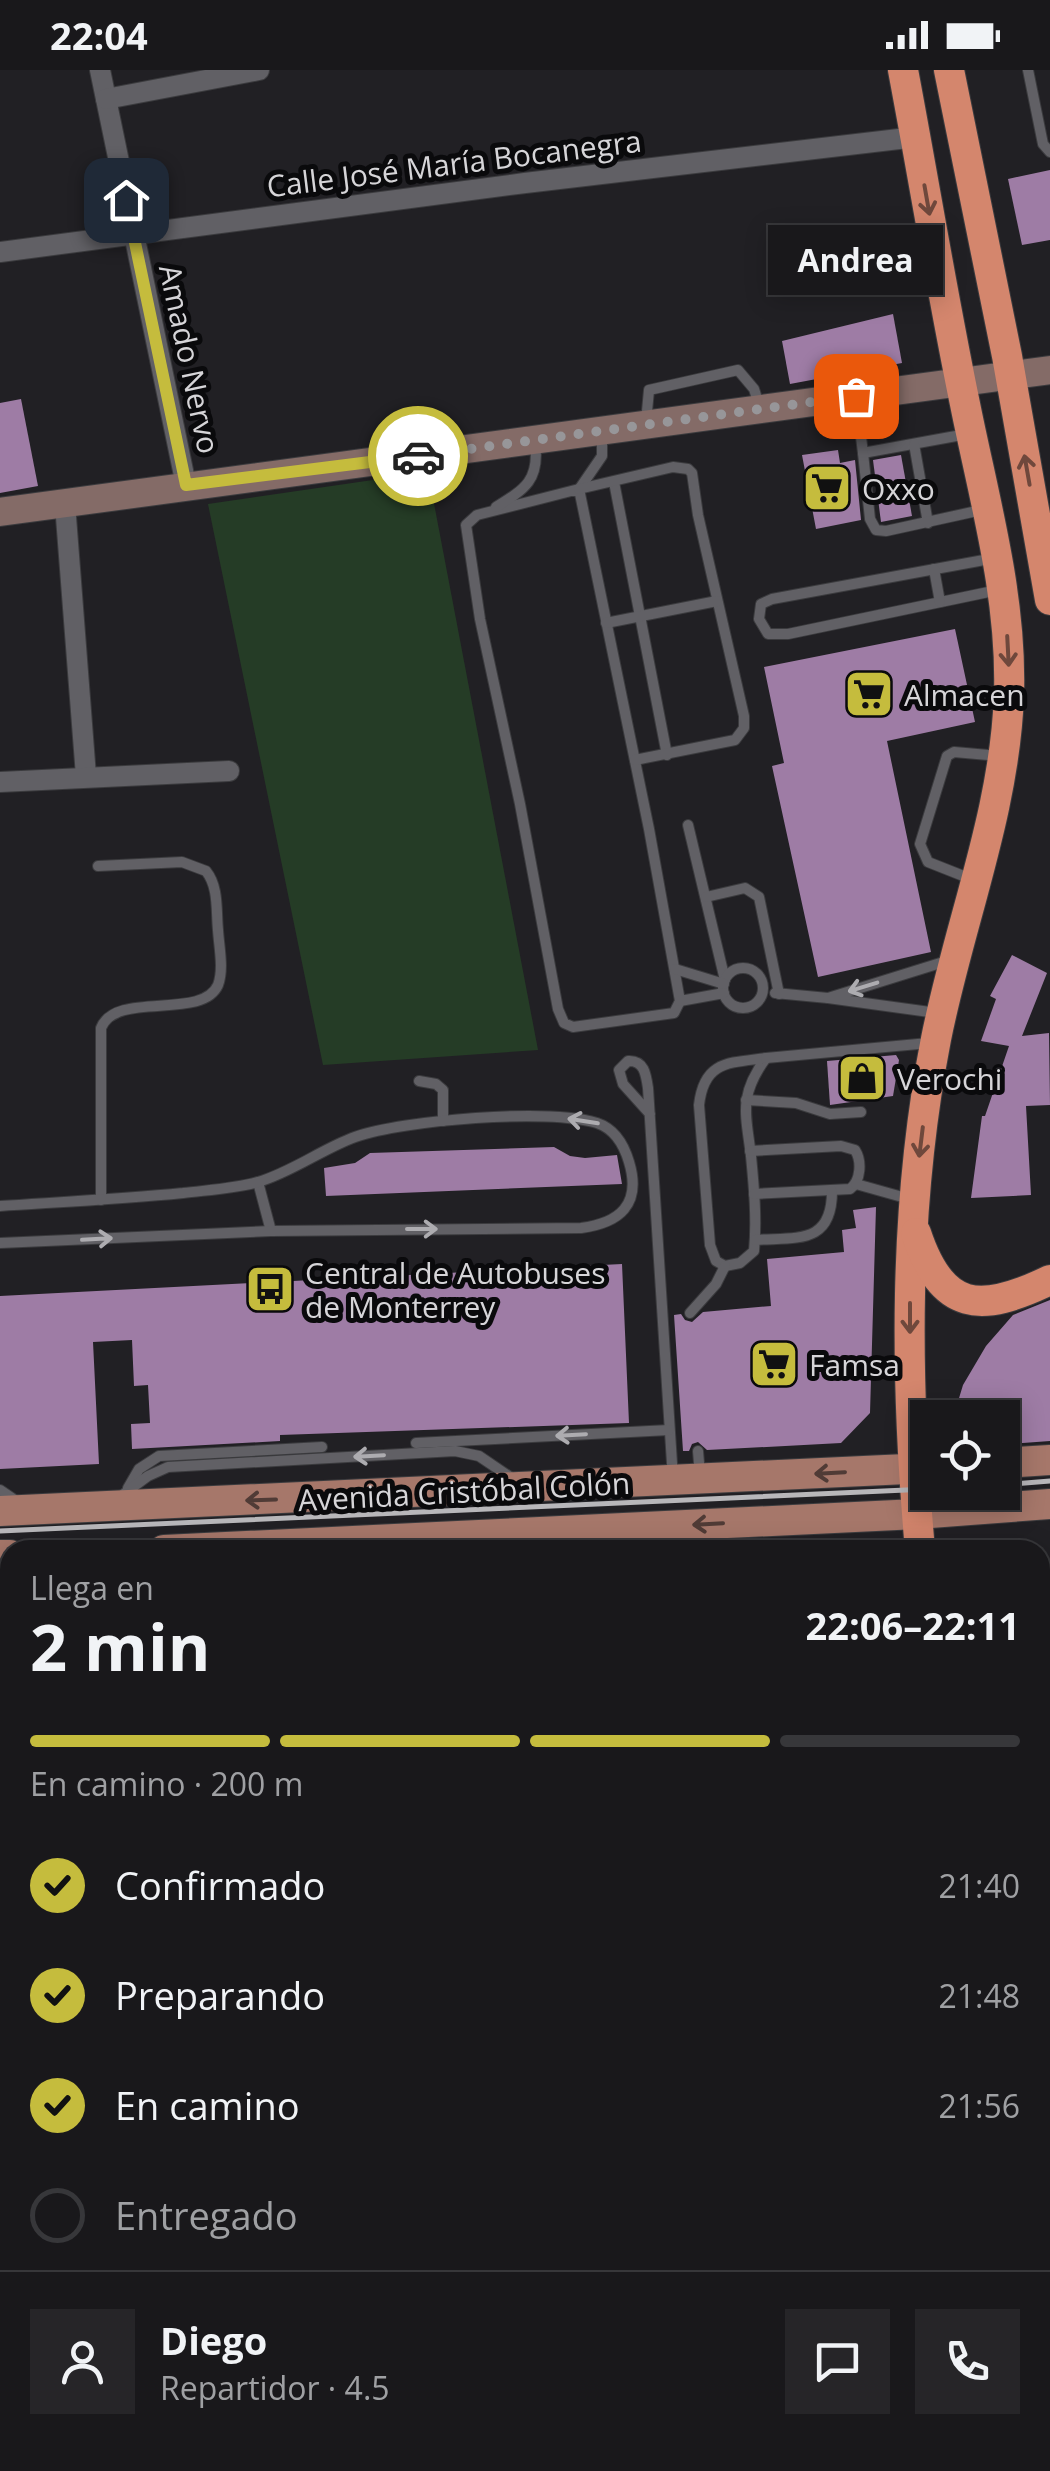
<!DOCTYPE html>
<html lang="es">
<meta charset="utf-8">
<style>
body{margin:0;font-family:"Open Sans",sans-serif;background:#262528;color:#f1f3f6;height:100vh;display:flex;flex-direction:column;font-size:38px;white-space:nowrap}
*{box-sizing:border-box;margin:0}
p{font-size:32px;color:#9fa0a3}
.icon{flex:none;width:55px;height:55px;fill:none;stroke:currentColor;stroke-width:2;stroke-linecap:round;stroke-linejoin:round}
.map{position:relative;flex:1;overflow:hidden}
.side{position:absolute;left:0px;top:1470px;width:1050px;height:932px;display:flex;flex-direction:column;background:#19181b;border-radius:30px 30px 0 0;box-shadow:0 5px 25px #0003,0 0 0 2px #37373a}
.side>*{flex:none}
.fabs{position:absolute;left:910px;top:1330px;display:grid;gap:20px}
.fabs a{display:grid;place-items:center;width:110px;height:110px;border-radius:0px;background:#19181b;box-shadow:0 5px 25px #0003,0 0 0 2px #37373a;font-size:50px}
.pin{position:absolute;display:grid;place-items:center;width:85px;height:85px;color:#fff;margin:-42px;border-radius:20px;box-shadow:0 5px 15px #0006}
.courier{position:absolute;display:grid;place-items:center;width:100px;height:100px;margin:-50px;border:8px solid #c5bc3d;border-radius:50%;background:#fff;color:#222;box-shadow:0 2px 12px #0007}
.bubble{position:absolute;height:70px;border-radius:0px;background:#19181b;box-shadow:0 5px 25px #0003,0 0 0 2px #37373a;font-size:32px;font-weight:700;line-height:70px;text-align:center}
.headline em{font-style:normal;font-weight:700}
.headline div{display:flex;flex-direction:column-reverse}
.headline{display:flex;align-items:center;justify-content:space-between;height:170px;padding:0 30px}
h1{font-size:65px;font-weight:700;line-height:75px}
.bar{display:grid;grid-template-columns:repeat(4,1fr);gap:15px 10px;align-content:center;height:120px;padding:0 30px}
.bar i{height:12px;border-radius:8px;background:#37373a}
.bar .on{background:#c5bc3d}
.bar p{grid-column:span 4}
.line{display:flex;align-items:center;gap:25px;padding:0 30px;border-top:2px solid #37373a}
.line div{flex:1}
.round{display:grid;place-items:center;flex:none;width:105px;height:105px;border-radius:0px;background:#262528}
ol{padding:0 30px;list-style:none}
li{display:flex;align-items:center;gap:30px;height:110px}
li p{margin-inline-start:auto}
li .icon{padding:10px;border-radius:50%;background:#c5bc3d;color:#111;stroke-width:4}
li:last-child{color:#9fa0a3}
li i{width:55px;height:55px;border:5px solid #37373a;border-radius:50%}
.status{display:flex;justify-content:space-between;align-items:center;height:70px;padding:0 50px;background:#19181b;direction:ltr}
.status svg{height:28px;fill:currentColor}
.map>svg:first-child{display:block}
.green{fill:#253c26}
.building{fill:#9e7ca5}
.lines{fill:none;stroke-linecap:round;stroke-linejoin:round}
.lane-casing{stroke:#3b3b3e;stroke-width:12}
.street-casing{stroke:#3b3b3e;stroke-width:22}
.secondary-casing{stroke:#3b3b3e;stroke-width:30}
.primary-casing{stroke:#3b3b3e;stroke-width:32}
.highway-casing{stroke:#3b3b3e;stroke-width:32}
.lane{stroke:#616065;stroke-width:10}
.street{stroke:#616065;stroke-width:20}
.secondary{stroke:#846b67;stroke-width:28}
.primary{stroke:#a6776a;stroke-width:30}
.highway{stroke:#d4866d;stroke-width:30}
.rail{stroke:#b8b7ba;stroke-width:5}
.oneway{stroke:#6f483c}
.oneway2{stroke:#adacb0}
.oneway3{stroke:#503b36}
.done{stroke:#979699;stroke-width:10;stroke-dasharray:0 18}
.route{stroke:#c5bc3d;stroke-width:12}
.labels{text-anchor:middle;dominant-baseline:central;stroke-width:10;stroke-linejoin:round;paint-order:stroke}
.street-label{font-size:30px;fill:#d6d5d8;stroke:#0a0a0c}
.poi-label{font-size:30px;fill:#d6d5d8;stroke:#0a0a0c;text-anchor:start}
</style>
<div class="status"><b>22:04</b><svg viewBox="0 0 49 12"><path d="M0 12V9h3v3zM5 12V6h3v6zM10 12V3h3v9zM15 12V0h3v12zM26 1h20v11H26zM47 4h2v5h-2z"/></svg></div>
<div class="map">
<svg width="1050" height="2401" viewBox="0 0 1050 2401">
<rect width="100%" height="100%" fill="#212024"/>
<polygon class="green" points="428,402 538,980 323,995 208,434"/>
<g class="building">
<polygon points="1050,100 1050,170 1022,175 1008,109"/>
<polygon points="893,244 902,293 790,314 782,271"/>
<polygon points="21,329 38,416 0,423 0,333"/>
<polygon points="838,380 840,393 855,390 861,450 816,459 802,385"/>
<polygon points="901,385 912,446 881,452 873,390"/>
<polygon points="955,559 975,652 887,671 931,882 818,907 772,696 784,693 764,597"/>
<polygon points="1012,885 1047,903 1022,966 1049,963 1050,1035 1026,1036 1031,1125 971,1128 982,1046 985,1046 1009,976 981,971 996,929 990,926"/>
<polygon points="896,985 899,990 893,1026 830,1035 827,991"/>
<polygon points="554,1077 570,1086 585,1088 617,1085 622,1114 326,1126 324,1098 355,1093 370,1083"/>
<polygon points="876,1137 870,1343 841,1373 707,1380 698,1372 692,1374 689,1381 683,1381 674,1245 681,1244 685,1250 692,1252 703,1242 771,1236 767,1189 844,1182 842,1160 856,1158 853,1140"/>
<polygon points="622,1194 629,1353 280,1365 280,1371 132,1379 131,1354 150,1353 148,1315 134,1316 132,1270 93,1272 99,1394 0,1399 0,1226"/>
<polygon points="1050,1230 1050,1371 1008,1374 1007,1364 1002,1364 1002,1348 953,1348 963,1315 986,1276 1013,1245"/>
</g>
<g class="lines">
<g class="lane-casing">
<g id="lane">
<polyline points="1028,0 1043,74 1050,82"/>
<polyline points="856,327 863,383 967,364"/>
<polyline points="646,352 649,320 738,300 754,319 760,338"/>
<polyline points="914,374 928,453"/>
<polyline points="863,383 870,449 876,460 886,461 986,439"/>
<polyline points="614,412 667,685"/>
<polyline points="580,418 602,386 602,362"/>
<polygon points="579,419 649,759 680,931 674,943 573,957 564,953 558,939 520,734 480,549 466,455 477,445"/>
<polyline points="579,419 673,397 688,399 692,403 698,445 744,646 744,658 735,670 635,690"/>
<path d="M 496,437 C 525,419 540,410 535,373"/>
<polyline points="995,488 772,529 761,534 759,549 768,564 788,564 998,520"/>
<polyline points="934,499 940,532"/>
<polyline points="606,553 717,531"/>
<polyline points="688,755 725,910"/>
<path d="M 98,796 L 182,792 L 206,801 C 219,817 216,841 218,860 C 219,877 224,899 218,915 C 202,951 116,920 101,958 L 101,1130"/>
<polyline points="971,809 928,792 920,774 947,686 954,682 1000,686"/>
<polyline points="706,827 745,818 759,827 779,924"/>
<circle cx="743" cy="918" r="20"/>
<polyline points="675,899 724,914"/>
<polyline points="775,923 828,928"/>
<polyline points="680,931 724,923"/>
<polyline points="937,943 828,928 950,890"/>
<path d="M 766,988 C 738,1026 746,1044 751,1086 C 754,1117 757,1150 754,1181 L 740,1193 L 725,1196 L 716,1191 L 710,1175 L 699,1035 C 704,991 728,993 766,988 Z"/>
<polyline points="766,988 929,973"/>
<polyline points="419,1011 436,1014 443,1020 443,1051"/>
<polyline points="746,1030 796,1033 830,1044 861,1042"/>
<path d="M 650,1044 L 623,1014 L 619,1000 L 628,991 C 644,990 646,1004 648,1018 L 673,1409"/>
<path d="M 750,1081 L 841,1076 L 855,1080 C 862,1091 861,1111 850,1119 L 754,1124"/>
<polyline points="258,1112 271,1161"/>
<polyline points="856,1114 913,1130"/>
<path d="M 0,1136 C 61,1132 122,1129 183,1123 C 207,1120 234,1119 258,1112 C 292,1102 322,1079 355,1067 C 404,1050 547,1038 597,1053 C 615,1059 624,1075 629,1092 C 642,1135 619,1153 581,1158 L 271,1161 L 0,1173"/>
<path d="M 755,1170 C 797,1167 832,1175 832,1121"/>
<polyline points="690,1243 716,1214 725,1196"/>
<polyline points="416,1373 669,1360"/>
<polyline points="698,1381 700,1405"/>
<polyline points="128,1418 139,1399 159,1386 322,1377"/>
<polyline points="0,1420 19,1433"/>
<polyline points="121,1426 148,1406 168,1397 455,1381 479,1386 513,1409"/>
<polyline points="0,1874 10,1872"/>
<polyline points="1040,2319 1050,2318"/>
</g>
</g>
<g class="street-casing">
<g id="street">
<polyline points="100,0 186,415"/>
<polyline points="106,29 259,0"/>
<polyline points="0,182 525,113 916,67"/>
<polyline points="65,434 86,706"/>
<polyline points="0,712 229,701"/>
<polyline points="213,2392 213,2401"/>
<polyline points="470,2392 471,2401"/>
<polyline points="725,2392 726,2401"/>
</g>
</g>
<g class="secondary-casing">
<g id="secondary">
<polyline points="0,442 1050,300"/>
<polyline points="1040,1687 1050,1686"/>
<polyline points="0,1766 10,1765"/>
<polyline points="1040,2202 1050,2201"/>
<polyline points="0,2273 10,2273"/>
</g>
</g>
<g class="primary-casing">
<g id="primary">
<polyline points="1002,1393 1050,1390"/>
<polyline points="0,1441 928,1398"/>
<polyline points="164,1480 917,1444 1050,1434"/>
<polyline points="0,1485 10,1485"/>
<polyline points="1040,1918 1050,1918"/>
<polyline points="1040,1968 1050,1966"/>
<polyline points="0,2001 10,2000"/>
<polyline points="0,2039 10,2038"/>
</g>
</g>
<g class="highway-casing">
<g id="highway">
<path d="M 903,0 C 924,111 942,223 965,334 C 984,429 1012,525 1009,624 C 1005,743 959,853 936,969 C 903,1138 905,1310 920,1480"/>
<polyline points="949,0 1007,286 1050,530"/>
<path d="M 916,1163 C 942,1242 980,1244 1050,1210"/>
<polyline points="991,2392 991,2401"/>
</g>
</g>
<use href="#lane" class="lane"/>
<use href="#street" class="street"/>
<use href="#secondary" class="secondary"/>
<use href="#primary" class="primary"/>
<use href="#highway" class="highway"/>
<g class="rail">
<polyline points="1002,1415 1050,1411"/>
<polyline points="0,1461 928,1419"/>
</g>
</g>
<defs><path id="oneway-shaft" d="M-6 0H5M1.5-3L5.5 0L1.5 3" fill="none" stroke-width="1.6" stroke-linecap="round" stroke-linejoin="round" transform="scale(2.5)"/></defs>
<g class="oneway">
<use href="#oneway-shaft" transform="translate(927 130) rotate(80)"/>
<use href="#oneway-shaft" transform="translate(1027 400) rotate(-100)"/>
<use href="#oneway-shaft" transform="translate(1008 581) rotate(87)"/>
<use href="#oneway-shaft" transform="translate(921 1072) rotate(97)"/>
<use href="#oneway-shaft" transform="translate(910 1248) rotate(90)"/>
</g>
<g class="oneway2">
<use href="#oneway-shaft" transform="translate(863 917) rotate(163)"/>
<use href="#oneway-shaft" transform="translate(583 1051) rotate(-171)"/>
<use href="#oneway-shaft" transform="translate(422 1159)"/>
<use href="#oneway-shaft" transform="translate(97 1169) rotate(-3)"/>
<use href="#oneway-shaft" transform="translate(571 1365) rotate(177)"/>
<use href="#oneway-shaft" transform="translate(369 1386) rotate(177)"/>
</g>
<g class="oneway3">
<use href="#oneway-shaft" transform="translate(830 1403) rotate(177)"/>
<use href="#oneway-shaft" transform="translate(261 1430) rotate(178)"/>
<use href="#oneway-shaft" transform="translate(708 1454) rotate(177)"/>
</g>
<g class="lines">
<polyline class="done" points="418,386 856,326"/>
<polyline class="route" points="126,130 186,415 418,386"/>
</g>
<defs>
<g id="supermarket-square" transform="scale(2.5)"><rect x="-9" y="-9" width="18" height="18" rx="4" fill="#c5bc3d" stroke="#0a0a0c"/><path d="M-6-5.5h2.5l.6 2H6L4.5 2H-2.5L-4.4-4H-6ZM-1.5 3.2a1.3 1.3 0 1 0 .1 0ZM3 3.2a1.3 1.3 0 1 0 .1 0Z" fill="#111"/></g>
<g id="shop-square" transform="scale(2.5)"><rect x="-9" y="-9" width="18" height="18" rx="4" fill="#c5bc3d" stroke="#0a0a0c"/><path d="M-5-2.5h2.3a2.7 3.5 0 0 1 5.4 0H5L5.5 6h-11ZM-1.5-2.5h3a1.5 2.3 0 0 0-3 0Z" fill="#111"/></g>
<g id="bus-square" transform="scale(2.5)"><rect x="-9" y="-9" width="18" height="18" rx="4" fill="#c5bc3d" stroke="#0a0a0c"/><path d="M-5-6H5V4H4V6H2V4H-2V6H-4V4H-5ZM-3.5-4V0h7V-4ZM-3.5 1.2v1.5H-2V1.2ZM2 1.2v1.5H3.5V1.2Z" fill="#111"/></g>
</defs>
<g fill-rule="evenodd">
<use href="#supermarket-square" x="827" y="418"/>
<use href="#supermarket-square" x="869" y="624"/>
<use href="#shop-square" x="862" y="1008"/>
<use href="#bus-square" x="270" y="1219"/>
<use href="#supermarket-square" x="774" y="1294"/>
</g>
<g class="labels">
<g class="street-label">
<text transform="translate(454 93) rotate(-7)">Calle José María Bocanegra</text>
<text transform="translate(190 289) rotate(78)">Amado Nervo</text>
<text transform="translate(464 1421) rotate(-3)">Avenida Cristóbal Colón</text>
</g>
<g class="poi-label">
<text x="862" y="418">Oxxo</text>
<text x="904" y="624">Almacen</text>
<text x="897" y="1008">Verochi</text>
<text x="305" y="1202">Central de Autobuses<tspan x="305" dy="34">de Monterrey</tspan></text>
<text x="809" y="1294">Famsa</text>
</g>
</g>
</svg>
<div class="fabs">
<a><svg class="icon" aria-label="locate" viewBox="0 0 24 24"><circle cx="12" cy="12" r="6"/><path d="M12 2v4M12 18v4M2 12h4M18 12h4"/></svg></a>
</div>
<div class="pin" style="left:856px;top:326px;background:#ea580c"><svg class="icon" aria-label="bag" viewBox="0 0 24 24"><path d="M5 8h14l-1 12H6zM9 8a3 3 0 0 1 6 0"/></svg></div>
<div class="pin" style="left:126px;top:130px;background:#1f2937"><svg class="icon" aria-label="home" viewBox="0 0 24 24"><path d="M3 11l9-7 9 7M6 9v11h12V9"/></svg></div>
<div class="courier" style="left:418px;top:386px"><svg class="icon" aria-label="car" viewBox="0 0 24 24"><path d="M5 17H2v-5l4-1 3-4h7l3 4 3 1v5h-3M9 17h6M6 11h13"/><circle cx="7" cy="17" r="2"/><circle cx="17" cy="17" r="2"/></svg></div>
<div class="bubble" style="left:768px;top:155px;width:175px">Andrea</div>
<section class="side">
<div class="headline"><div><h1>2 min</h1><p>Llega en</p></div><em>22:06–22:11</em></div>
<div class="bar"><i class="on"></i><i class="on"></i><i class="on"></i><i></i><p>En camino · 200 m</p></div>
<ol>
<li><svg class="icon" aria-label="check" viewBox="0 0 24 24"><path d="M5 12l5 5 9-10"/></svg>Confirmado<p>21:40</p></li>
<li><svg class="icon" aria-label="check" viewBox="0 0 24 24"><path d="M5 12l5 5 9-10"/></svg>Preparando<p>21:48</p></li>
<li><svg class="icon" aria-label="check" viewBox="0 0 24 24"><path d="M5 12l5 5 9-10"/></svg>En camino<p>21:56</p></li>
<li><i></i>Entregado</li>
</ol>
<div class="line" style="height:180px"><a class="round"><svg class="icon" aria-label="person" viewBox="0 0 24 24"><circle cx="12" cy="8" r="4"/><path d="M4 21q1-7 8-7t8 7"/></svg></a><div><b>Diego</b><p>Repartidor · 4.5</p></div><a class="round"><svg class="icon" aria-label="chat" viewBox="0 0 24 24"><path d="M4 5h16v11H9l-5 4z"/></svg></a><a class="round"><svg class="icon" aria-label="phone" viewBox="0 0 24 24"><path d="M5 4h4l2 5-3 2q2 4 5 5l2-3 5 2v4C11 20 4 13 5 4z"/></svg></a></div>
</section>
</div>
